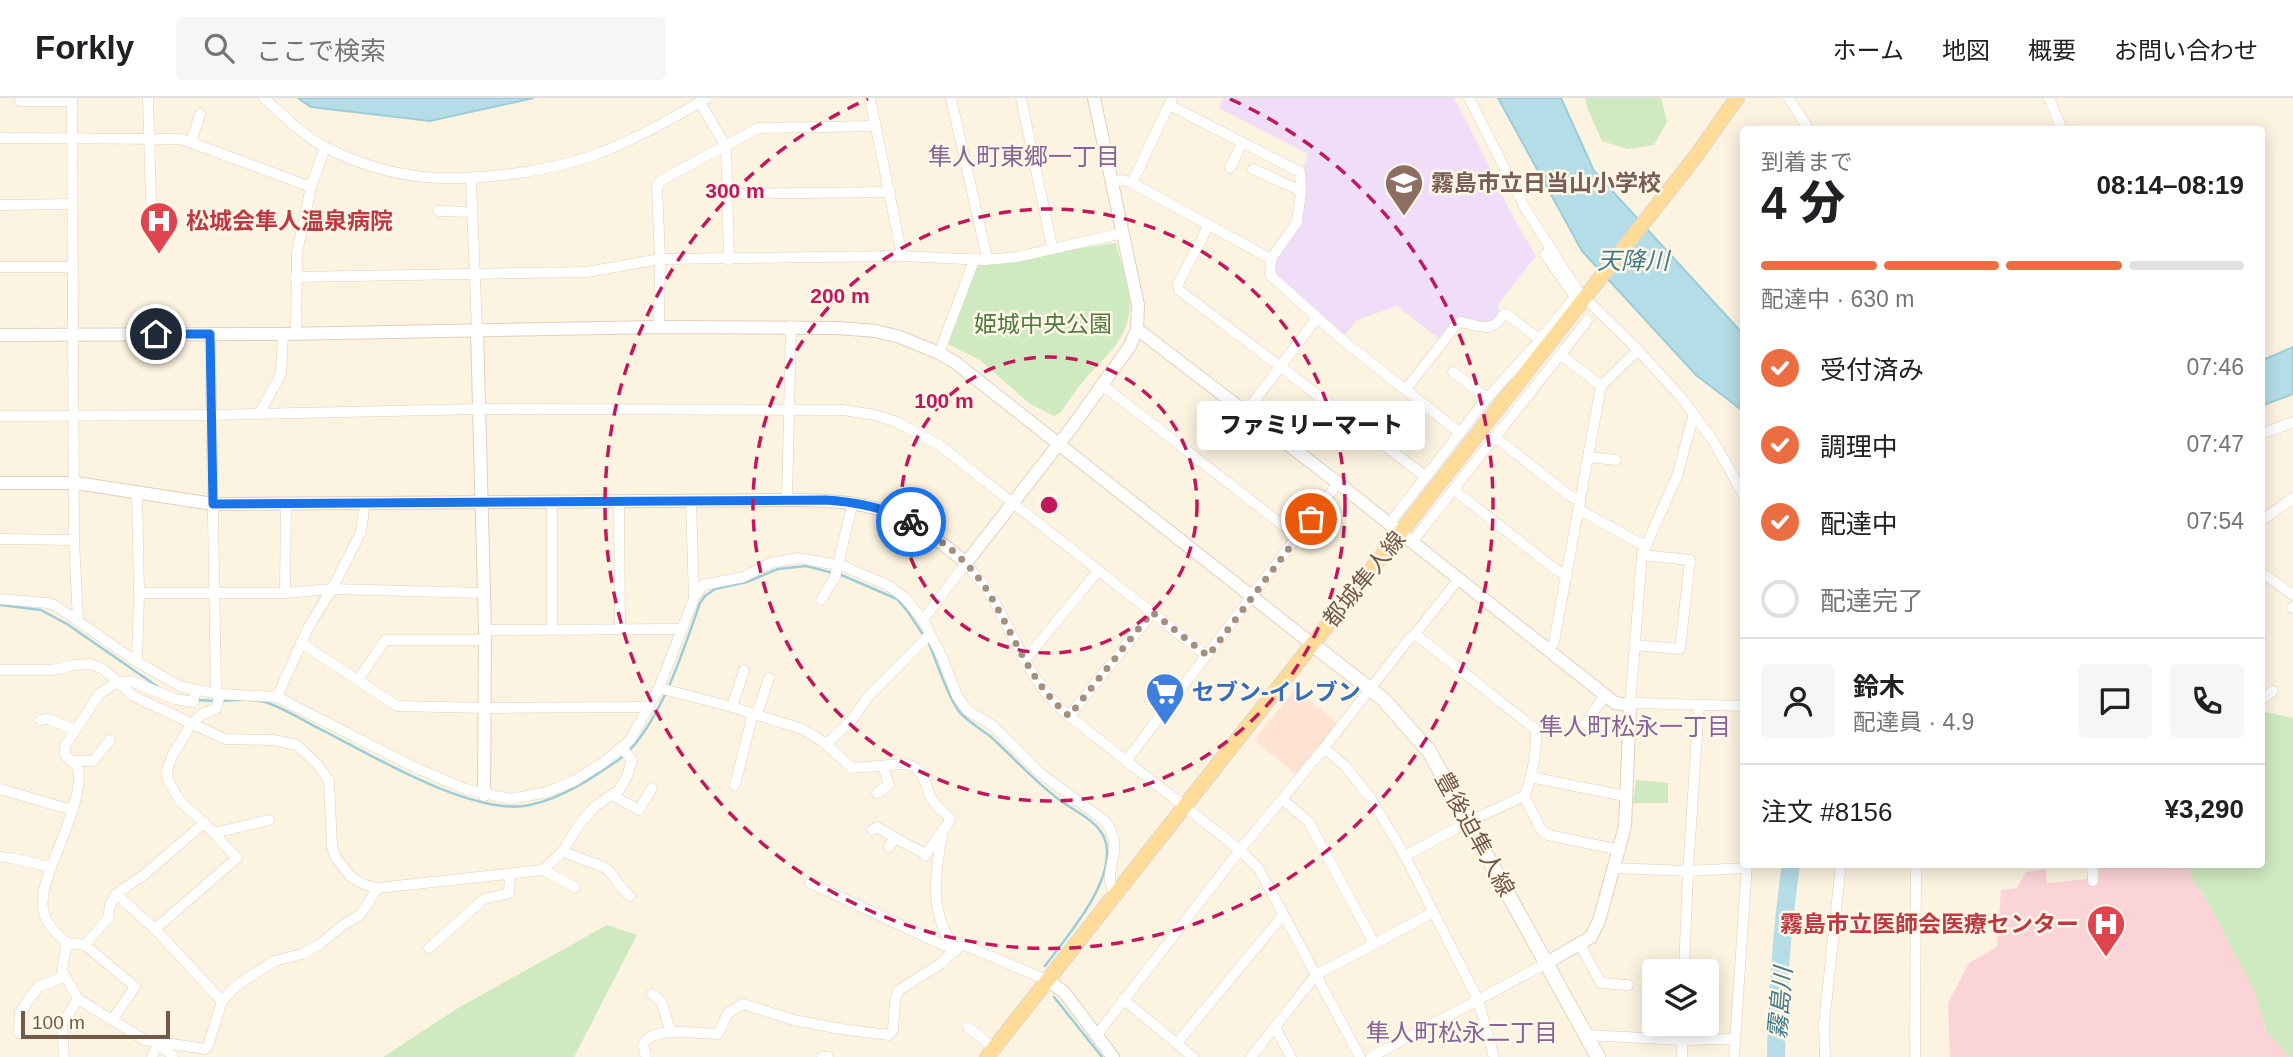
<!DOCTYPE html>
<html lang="ja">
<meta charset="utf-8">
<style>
body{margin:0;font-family:Arial,"Noto Sans JP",sans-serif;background:#f6f6f6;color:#202124;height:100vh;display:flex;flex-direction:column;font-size:26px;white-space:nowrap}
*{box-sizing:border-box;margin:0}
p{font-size:23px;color:#757577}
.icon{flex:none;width:38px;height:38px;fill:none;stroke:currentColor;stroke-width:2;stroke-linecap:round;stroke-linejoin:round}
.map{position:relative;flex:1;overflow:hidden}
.panel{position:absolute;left:1740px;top:28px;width:525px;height:742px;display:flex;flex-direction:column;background:#fff;border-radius:7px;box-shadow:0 4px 18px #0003}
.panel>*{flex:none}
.controls{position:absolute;left:1642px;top:861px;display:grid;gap:14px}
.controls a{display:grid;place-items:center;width:77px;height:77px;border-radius:7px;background:#fff;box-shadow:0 4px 18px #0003;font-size:35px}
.scale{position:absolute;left:21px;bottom:18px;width:149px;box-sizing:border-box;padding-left:7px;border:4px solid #755947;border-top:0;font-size:19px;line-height:24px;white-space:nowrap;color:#755947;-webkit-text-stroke:5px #fff7e8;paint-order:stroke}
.pin{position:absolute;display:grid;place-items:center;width:60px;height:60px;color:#fff;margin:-30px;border:4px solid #fff;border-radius:50%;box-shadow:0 2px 7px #0007}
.courier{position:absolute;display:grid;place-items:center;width:70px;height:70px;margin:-35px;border:5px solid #1a73e8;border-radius:50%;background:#fff;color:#222;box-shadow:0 2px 9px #0007}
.bubble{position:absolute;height:49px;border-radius:7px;background:#fff;box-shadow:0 4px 18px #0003;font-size:23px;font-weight:800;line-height:49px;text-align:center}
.headline em{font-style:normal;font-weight:800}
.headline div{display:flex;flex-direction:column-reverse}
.headline{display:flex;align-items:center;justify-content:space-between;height:119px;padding:0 21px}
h1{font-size:46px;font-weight:800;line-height:52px}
.bar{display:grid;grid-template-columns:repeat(4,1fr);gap:10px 7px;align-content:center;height:84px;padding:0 21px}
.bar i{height:9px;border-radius:5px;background:#e0e0e0}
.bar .on{background:#eb6e42}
.bar p{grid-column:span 4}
.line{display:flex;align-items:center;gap:18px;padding:0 21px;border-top:2px solid #e0e0e0}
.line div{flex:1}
.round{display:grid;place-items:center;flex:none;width:74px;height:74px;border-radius:7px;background:#f6f6f6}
ol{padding:0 21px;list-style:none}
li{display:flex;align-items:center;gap:21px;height:77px}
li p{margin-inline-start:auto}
li .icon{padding:7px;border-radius:50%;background:#eb6e42;color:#fff;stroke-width:4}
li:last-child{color:#757577}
li i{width:38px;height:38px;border:4px solid #e0e0e0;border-radius:50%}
header{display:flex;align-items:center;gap:42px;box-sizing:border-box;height:98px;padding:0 35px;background:#fff;border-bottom:2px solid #e0e0e0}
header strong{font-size:33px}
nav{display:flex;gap:38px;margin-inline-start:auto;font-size:24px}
.search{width:490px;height:63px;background:#f6f6f6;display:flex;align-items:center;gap:18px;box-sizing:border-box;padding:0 24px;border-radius:7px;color:#757577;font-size:26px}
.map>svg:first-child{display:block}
.commercial{fill:#fee2d4}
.education{fill:#f0def9}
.medical{fill:#fbd4d7}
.green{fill:#cfeac0}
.water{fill:#b5dde7;stroke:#9bcdd9;stroke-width:2}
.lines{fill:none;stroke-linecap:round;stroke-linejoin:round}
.stream{stroke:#9bcdd9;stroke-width:2.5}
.river{stroke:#b5dde7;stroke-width:18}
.minor-casing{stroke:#e1cfbd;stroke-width:11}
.tertiary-casing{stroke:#e1cfbd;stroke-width:14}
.secondary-casing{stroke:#e6d1bb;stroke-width:16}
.primary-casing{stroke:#ded7d3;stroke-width:16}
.minor{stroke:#fff;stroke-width:10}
.tertiary{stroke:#fff;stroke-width:12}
.secondary{stroke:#fff;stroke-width:14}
.primary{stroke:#fedc97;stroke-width:14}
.done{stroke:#a58f7d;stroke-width:7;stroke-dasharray:0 12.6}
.route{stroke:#1a73e8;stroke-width:9}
.ring{fill:none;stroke:#c2185b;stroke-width:3.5;stroke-dasharray:12 9}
.labels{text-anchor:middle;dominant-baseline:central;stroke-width:5;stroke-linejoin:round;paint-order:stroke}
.education-label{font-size:23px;font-weight:bold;fill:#785e54;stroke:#fff7e8;text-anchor:start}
.health-label{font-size:23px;font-weight:bold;fill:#be3a42;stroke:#fff7e8;text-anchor:start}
.park-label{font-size:23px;fill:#4e7b3f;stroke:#fff7e8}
.street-label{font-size:23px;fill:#755947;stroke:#fff7e8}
.shop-label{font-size:23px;font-weight:bold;fill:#366cbe;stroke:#fff7e8;text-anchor:start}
.neighbourhood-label{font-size:24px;fill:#886398;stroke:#fff7e8}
.water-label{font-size:24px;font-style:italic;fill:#417a89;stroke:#fff7e8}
.centre{fill:#c2185b;stroke:#fff7e8;stroke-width:3.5}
.ring-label{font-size:21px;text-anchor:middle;font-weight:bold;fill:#c2185b;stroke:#fff7e8;stroke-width:5;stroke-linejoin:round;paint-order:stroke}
</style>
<header>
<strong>Forkly</strong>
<div class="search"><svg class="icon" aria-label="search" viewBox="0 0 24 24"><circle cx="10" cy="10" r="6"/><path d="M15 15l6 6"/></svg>ここで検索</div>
<nav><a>ホーム</a><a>地図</a><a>概要</a><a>お問い合わせ</a></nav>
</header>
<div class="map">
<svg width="2293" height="959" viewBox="0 0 2293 959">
<rect width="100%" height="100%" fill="#fdf3e1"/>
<polygon class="commercial" points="1295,591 1338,626 1297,677 1254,642"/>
<polygon class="education" points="1224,0 1454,0 1477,43 1512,117 1536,158 1499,205 1498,221 1491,225 1474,225 1456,220 1439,241 1397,208 1357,222 1345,237 1275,175 1274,169 1294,123 1302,72 1308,56 1219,10"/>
<polygon class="medical" points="2098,767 2187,767 2192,780 2208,805 2256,894 2266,934 2290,959 1950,959 1948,905 1969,865 1997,849 2001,792 2017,790 2026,774 2046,771 2047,785 2099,780"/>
<g class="green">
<polygon points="1585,0 1661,0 1667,24 1654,47 1628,51 1602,43 1587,9"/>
<path d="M 1116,145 C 1121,167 1132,193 1129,216 C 1126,243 1103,261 1087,279 C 1077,290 1069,303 1060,315 L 1054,318 L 1030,306 L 980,262 L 945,245 L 975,165 Z"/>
<polygon points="2261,613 2293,620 2293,959 2290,959 2266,934 2255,894 2208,805 2192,780 2187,767 2261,766"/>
<polygon points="1636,682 1668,685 1668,705 1633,705"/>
<polygon points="607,827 637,837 574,959 383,959 458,910"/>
</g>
<g class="water">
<polygon points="298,0 534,0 430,23 311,9"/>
<polygon points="1498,0 1561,0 1594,73 1743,236 1743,313 1696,277 1582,153"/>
<polygon points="2293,249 2293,296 2261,308 2261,263"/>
</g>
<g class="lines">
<g class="stream">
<polyline points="839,476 897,501 908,514 924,538"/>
<polyline points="0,507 41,512 67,526 161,591"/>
<path d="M 928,543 C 936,562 947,597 958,612 C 966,623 980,630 991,639 C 1013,659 1033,682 1057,700 C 1076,715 1106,725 1107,752 C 1109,791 1067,838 1045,868"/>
<polyline points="198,602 216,603"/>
<path d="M 222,603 C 236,602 252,600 265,604 C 284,610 304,623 322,632 C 373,658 474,719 530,707 C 566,699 595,678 624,658"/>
<path d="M 629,653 C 664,615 683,553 700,505 L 705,498 L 715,491 L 747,484 L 778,471 L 806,468 L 833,475"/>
<polyline points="1054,899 1102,959"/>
</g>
<path class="river" d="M 1776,959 C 1777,894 1782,830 1791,766"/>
<g class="minor-casing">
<g id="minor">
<polyline points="72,0 74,442 78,522"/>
<polyline points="148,0 151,103"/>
<path d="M 264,0 C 283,17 304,39 327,50 C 394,84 452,85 525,74 C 549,70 574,65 597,56 C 636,41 672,21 707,0"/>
<polyline points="870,0 902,158 985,162 1017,159 1123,135"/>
<polyline points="951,0 987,160 985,162"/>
<polyline points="1021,0 1052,149"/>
<polyline points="1469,0 1525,110 1577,192 1638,252 1680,298 1714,344 1743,396"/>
<polyline points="1789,0 1809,32"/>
<polyline points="2049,0 2062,32"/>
<polyline points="20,3 72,3"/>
<polyline points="700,4 726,49 729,162"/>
<polyline points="1169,7 1300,74 1301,93 1297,124 1271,161"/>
<polyline points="0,40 181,41 311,89"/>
<polyline points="191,44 200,16"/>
<polyline points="1230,70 1242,45"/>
<polyline points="1253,71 1301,93"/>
<polyline points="471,81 477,232"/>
<polyline points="1113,83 1122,82 1132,85 1271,161 1270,177 1340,240 1460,335"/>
<polyline points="1132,85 1172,0"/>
<polyline points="727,96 890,94"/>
<polyline points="0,107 73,106"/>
<polyline points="438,113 472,114"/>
<polyline points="1209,127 1178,186 1179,192 1426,379"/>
<polyline points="0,169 73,169"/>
<polyline points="295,179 587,174 660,161 902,158"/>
<polyline points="659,229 660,161 657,89 660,83 758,30 876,28"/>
<polyline points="296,235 297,154 311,89 325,49"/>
<polyline points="210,236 216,596"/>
<polyline points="939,255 975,160"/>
<polyline points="1561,257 1601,288"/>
<polyline points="1453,274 1487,300"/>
<polyline points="1101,286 1298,439"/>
<path d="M 1406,291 L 1457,226 L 1461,224 C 1480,228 1492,236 1504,216 L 1508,217 L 1540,242"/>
<polyline points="1246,314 1317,220"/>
<polyline points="259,316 281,276 283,236"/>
<polyline points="1694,316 1677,378 1642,457 1630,607 1636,605 1743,608"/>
<polyline points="0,318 211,317 478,311 843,312 875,317 894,323 938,346 1207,558"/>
<polyline points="2261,336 2293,324"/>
<polyline points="1495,339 1570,398 1580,403"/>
<polyline points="1589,359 1616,362"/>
<polyline points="1454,392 1555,471 1567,477"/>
<polyline points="137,394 139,495 137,564"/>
<polyline points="787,402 791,228"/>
<polyline points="691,403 694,500"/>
<polyline points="619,404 620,531"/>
<polyline points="1578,411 1645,448"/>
<polyline points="2261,423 2293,400"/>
<polyline points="1389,426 1487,300 1540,242 1575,199 1545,156 1551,151"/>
<polyline points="0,441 74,442"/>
<polyline points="1412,444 1587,223"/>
<polyline points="2261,474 2293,497"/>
<polyline points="139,495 285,495 332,491 484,495"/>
<polyline points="285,495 286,405"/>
<path d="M 0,501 L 48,505 L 56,508 L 137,564 L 182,589 L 220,596 L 277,599 L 412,668 L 465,691 L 511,701 L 547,694 L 574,683 L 604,664 L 630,642 L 659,590 L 694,500 L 703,487 L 743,479 L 771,465 L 799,460 L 843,468 L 889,488 L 905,500 L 923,522 L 943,561 L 957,598 L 967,612 L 993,628 L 1040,675 L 1105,723 C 1128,754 1099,773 1115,795"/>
<polyline points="821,502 835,479 853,404"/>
<polyline points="2292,510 2293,509"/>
<path d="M 923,522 L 966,465 C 973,475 982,484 989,495 C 1017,539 1027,583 1069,618 L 1240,752 L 1259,771 L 1360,959"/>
<polyline points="552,531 552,404"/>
<polyline points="485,532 683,531"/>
<polyline points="301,545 397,608 486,610 649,609"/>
<polyline points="1634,547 1680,551 1690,462 1642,457"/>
<polyline points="1549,552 1554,544 1601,288 1638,252"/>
<polyline points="1023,561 1029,557 1098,473"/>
<polyline points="0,572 52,572 74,567 91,566 103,571 118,584 131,583 175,601 193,604 196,592"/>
<polyline points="358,582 385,542 484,542"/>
<path d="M 659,590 L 732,609 L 802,631 L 822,643 L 852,670 L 903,666 C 925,667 924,688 933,703 C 938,710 944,715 950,720 L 948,726 L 943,732 C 935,778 928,813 956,853"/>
<polyline points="277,599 308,530 332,491 361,434 365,404"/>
<polyline points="2261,602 2273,593"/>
<polyline points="732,609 744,572"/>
<polyline points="757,616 769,580"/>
<polyline points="1069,618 1152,515"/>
<polyline points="40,622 48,621 75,632"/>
<polyline points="1585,626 1605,597"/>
<polyline points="826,646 851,623 868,599 930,536"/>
<polyline points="1324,650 1409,541 1415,536"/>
<polyline points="72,663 93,663 110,642"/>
<polyline points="1126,663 1338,385"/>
<polyline points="1530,679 1625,698"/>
<polyline points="735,687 753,615"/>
<polyline points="0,691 72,712"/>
<polyline points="877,695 889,687 883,668"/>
<polyline points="612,697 639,712 652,690"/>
<polyline points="1524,698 1542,733 1548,737 1620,752"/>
<polyline points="1283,702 1308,723 1374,845"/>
<polyline points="204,725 145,776 116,796 155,831 237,760 204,725 180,703 168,682 167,672 173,656 191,627 202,616 216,611 220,596"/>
<polyline points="872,732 877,729 895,740"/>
<polyline points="214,735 269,722"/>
<polyline points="889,749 895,740 926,756"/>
<path d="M 563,753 C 574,760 601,766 607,771 C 615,778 619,790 630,798"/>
<polyline points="925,758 942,733"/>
<path d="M 1405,758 L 1468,724 L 1524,698 C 1531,685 1539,645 1535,631 L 1415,536 L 1458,482"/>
<path d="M 0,759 L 11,760 L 51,769 C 59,750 86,688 77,669 C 75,664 69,661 65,657 L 65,648 L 100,595 L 118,584 L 133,598 L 225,641 L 273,642 L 297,647 L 318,667 L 329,683 L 332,749 L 336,760 L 351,779 L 365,787 L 378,790 L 543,772 L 563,753 L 578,728 L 593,710 L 619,692 L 627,678 L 632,662 L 622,650"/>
<polyline points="2092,766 2093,783"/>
<path d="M 51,769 C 39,805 36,819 67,845"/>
<polyline points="1614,770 1688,773 1746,770"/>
<polyline points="543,772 575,789"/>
<polyline points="810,785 956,853"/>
<polyline points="155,831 222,903"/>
<polyline points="1579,845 1601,885 1628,887"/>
<polyline points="85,847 67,845 62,872 69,885 78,901 112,922 135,889 85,847 108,820 110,807 116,796"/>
<polyline points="429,850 484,801 509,795 510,776"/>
<polyline points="1684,873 1688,773 1699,607"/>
<polyline points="652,896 661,903 671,934"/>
<polyline points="1123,901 1193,959"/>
<polyline points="112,922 145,942 205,951 208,948 222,903 236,888 274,863 302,856 319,847 343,827 360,817 378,790"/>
<polyline points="968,929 994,950"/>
<polyline points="1275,929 1291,959"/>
<polyline points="19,935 20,914 38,889 65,878"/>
<polyline points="1586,937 1682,942 1734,941"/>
<polyline points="1096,938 1240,752 1324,650 1345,668 1370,699 1405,758 1478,902 1494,959"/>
<polyline points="1177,945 1283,817"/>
<polyline points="159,947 173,958"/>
<polyline points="64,959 62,926 78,901"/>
<polyline points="152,959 159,943"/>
<path d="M 646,959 L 643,947 C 651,927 700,936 718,936 L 728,915 L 743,906 L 794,922 L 841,931 L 889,937 L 893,932 L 895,903 L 898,893 L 940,866 L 962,846 L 1047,882"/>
<polyline points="822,959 828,959"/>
<polyline points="1251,959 1316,877 1432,815"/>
<polyline points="1371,959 1545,866"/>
<polyline points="1682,959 1683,926"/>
<polyline points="1734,959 1747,766"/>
<polyline points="1825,959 1824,926 1841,766"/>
<polyline points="1915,959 1916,766"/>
</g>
</g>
<g class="tertiary-casing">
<g id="tertiary">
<polyline points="1137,231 1338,385 1615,605 1630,607 1625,728 1599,823 1591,839 1545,866"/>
<polyline points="477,232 485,532 484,697"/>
<polyline points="0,237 283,236 659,229 838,230 876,233 900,239 939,255 956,265 1312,546"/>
<path d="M 0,385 L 76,385 L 213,406 L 787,402 C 871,402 901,410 966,465 L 1072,329 L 1130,248 L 1137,231 L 1138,207 L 1094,0"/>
<polyline points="1047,882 1064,894 1113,959"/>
</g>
</g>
<g class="secondary-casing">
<polyline id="secondary" points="1312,546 1383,601 1429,653 1598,959"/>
</g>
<g class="primary-casing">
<path id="primary" d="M 987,959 C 1223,659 1461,359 1696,58 L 1737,0"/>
</g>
<use href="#minor" class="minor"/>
<use href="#tertiary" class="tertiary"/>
<use href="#secondary" class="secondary"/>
<use href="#primary" class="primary"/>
</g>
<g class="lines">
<path class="done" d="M 911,424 C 942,441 972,466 990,497 C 1015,539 1030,585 1069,618 L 1152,514 L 1208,558 L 1311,421"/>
<path class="route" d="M 156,236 L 210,236 L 213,406 L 826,402 C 856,404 885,409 911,424"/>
</g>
<g class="ring">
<circle cx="1049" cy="407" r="148"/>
<circle cx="1049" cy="407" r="296"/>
<path d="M1230 1A444 444 0 1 1 868 1"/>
</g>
<defs>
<g id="school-pin" transform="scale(2.0125)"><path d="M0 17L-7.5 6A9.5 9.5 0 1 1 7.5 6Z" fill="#8d6e63" stroke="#fff7e8"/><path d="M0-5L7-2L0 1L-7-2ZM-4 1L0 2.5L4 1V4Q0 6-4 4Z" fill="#fff"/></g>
<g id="hospital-pin" transform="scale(2.0125)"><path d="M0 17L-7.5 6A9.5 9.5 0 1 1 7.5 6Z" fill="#e0444e" stroke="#fff7e8"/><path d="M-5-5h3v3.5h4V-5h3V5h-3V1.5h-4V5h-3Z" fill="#fff"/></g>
<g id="supermarket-pin" transform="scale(2.0125)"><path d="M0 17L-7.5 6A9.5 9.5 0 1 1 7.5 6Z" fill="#3f7fe0" stroke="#fff7e8"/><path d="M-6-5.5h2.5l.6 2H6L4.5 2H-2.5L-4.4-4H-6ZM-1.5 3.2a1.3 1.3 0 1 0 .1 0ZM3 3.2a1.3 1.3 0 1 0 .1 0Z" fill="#fff"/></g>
</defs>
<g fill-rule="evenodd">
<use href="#school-pin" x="1404" y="85"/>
<use href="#hospital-pin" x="159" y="123"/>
<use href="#supermarket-pin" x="1165" y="594"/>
<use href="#hospital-pin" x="2106" y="826"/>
</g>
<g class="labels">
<g class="education-label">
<text x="1431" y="85">霧島市立日当山小学校</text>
</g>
<g class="health-label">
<text x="186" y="123">松城会隼人温泉病院</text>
<text x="2079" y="826" text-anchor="end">霧島市立医師会医療センター</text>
</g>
<g class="park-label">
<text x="1043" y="226">姫城中央公園</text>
</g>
<g class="street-label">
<text transform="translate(1364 481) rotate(-51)">都城隼人線</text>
<text transform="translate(1475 736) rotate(61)">豊後迫隼人線</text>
</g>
<g class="shop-label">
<text x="1192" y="594">セブン-イレブン</text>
</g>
<g class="neighbourhood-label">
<text x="1024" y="58">隼人町東郷一丁目</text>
<text x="1635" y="628">隼人町松永一丁目</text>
<text x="1462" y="934">隼人町松永二丁目</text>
</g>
<g class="water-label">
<text x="1633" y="162">天降川</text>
<text transform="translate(1780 905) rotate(-85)">霧島川</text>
</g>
</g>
<circle cx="1049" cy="407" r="10" class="centre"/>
<g class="ring-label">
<text x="735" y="100">300 m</text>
<text x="840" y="205">200 m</text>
<text x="944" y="310">100 m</text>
</g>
</svg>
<div class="controls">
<a><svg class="icon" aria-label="layers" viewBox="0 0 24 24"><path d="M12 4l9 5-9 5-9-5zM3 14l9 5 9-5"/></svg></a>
</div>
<div class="scale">100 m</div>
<div class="pin" style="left:1311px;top:421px;background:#ea580c"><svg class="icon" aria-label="bag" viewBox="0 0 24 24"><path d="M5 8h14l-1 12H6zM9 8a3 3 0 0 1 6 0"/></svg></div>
<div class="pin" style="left:156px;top:236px;background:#1f2937"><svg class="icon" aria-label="home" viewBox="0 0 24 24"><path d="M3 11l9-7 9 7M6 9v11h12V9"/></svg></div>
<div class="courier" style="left:911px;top:424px"><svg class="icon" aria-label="bike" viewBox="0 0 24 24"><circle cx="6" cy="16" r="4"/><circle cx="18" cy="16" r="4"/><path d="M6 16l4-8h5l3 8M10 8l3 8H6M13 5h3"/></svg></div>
<div class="bubble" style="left:1197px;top:303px;width:228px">ファミリーマート</div>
<section class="panel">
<div class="headline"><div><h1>4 分</h1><p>到着まで</p></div><em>08:14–08:19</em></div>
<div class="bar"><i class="on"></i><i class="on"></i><i class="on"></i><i></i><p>配達中 · 630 m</p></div>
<ol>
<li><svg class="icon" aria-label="check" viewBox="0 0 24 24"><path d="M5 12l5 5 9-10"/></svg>受付済み<p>07:46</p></li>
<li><svg class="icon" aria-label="check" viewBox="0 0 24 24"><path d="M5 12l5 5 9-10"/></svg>調理中<p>07:47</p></li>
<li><svg class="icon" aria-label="check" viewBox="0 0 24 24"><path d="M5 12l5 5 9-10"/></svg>配達中<p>07:54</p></li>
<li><i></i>配達完了</li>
</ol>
<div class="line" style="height:126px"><a class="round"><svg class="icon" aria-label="person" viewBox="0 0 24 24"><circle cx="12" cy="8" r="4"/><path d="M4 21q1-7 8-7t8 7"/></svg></a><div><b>鈴木</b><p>配達員 · 4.9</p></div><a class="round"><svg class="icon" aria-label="chat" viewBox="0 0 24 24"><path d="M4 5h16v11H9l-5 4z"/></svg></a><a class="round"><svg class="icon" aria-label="phone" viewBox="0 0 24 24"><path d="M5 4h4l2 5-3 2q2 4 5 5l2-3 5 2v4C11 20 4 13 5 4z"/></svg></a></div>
<div class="line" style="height:91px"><div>注文 #8156</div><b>¥3,290</b></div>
</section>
</div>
